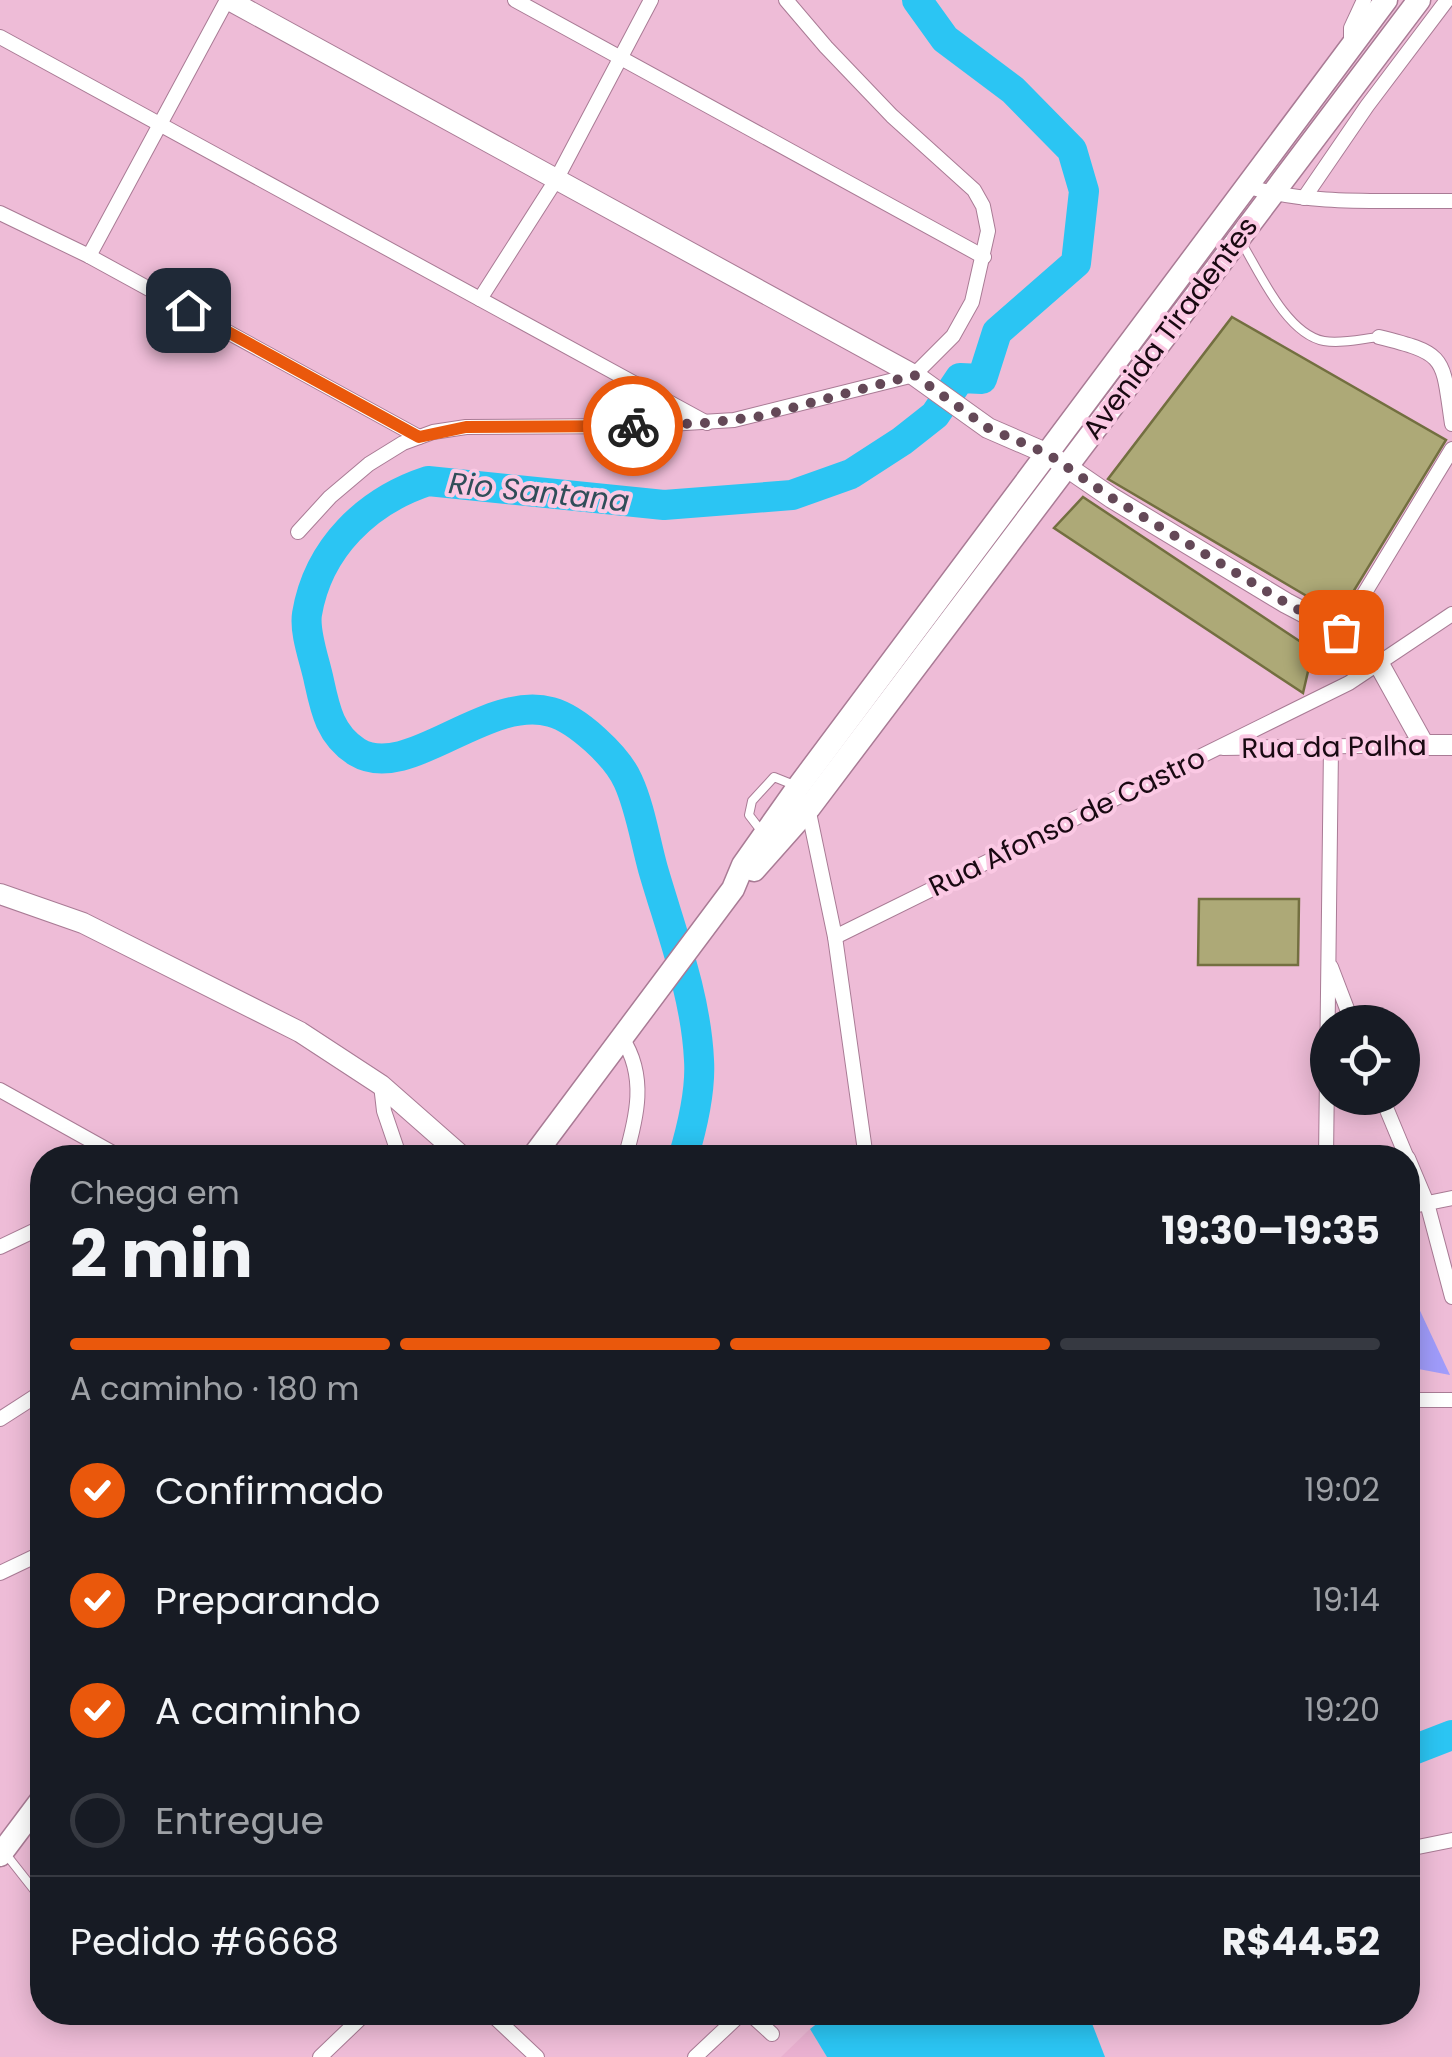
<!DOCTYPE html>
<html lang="pt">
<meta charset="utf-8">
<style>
body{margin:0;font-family:Poppins,sans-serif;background:#242831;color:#f1f3f6;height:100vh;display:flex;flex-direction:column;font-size:38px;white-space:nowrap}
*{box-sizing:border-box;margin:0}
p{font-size:32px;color:#9ea1a6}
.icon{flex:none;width:55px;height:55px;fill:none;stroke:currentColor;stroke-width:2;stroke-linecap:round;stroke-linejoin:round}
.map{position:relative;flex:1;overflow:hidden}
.side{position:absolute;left:30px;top:1145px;width:1390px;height:880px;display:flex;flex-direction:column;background:#171b24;border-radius:40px;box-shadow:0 5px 25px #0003}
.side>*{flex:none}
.fabs{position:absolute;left:1310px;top:1005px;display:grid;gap:20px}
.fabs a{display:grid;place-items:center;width:110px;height:110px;border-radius:50%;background:#171b24;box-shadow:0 5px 25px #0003;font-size:50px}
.pin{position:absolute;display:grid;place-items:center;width:85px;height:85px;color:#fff;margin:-42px;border-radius:20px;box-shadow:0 5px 15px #0006}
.courier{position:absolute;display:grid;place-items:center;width:100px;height:100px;margin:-50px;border:8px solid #ea580c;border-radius:50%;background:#fff;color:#222;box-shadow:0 2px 12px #0007}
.overview em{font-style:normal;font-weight:700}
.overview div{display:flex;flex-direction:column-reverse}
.overview{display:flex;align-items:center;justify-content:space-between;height:170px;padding:0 40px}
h1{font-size:65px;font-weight:700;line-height:75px}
.bar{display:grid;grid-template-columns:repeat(4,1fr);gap:15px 10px;align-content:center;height:120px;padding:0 40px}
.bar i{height:12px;border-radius:8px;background:#363941}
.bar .selected{background:#ea580c}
.bar p{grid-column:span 4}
.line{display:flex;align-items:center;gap:25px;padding:0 40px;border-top:2px solid #363941}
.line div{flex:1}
ol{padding:0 40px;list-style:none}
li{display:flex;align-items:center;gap:30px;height:110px}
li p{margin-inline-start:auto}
li .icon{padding:10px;border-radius:50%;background:#ea580c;color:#fff;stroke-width:4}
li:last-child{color:#9ea1a6}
li i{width:55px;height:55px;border:5px solid #363941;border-radius:50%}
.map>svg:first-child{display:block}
.built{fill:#e9b0d0}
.green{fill:#a09cfb}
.water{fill:#2bc5f3}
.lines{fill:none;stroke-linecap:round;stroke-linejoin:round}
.river{stroke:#2bc5f3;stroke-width:30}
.building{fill:#ada977;stroke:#736f40;stroke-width:2.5}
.lane-casing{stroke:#a97b95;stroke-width:10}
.street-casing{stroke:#a97b95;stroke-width:16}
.secondary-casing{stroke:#a97b95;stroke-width:22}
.primary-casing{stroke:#a97b95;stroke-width:25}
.lane{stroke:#fff;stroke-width:8}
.street{stroke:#fff;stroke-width:14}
.secondary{stroke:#fff;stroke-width:20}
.primary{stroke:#fff;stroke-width:22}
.done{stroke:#644857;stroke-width:10;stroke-dasharray:0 18}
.route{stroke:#ea580c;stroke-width:12}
.labels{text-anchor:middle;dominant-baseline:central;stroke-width:8;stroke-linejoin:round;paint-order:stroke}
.street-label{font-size:28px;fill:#190912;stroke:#fbc9e4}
.water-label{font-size:30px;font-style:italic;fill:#304e59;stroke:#fbc9e4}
</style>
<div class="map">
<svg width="1452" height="2057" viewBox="0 0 1452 2057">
<rect width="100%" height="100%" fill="#eebcd7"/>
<polygon class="built" points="810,2029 827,2057 781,2057"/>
<polygon class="green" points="1408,1285 1450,1375 1408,1367"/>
<polygon class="water" points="832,2012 1088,2013 1105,2057 827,2057 810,2029"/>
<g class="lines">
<g class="river">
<path d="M 683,1158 C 692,1128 701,1091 699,1060 C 696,995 671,931 653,869 C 645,840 640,807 628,781 C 617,756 577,719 551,712 C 485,694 408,783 357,752 C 330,735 325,709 319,681 C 315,661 304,633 307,614 C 318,548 367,501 428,481 L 664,505 L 792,495 L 851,474 L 902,441 L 935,415 L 960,378 L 982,379 L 997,332 L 1076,263 L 1084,191 L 1072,150 L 1013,90 L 945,39 L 917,0"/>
<polyline points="1408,1752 1452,1735"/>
</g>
</g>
<g class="building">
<polygon points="1232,317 1446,440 1339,615 1108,479"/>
<polygon points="1083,497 1313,650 1303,693 1054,528"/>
<polygon points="1199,899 1299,899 1298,965 1198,965"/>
</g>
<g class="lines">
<g class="lane-casing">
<g id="lane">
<path d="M 1240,240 C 1259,271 1286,334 1324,341 C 1341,344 1361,339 1379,337"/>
<polyline points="762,832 749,815 752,801 774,777 794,785"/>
<polyline points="5,1853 42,1900"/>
</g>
</g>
<g class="street-casing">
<g id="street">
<polyline points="515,0 984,257"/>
<polyline points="0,37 707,423"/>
<polyline points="1351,46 1351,28 1364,0"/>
<path d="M 1246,186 C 1311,206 1384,200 1452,201"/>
<polyline points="1304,198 1367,106 1447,0"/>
<polyline points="0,213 89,256 419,437"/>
<polyline points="89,256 227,0"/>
<polyline points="480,299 556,180 651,0"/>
<path d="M 1379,337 C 1448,354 1442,357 1452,424"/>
<polyline points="298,532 330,497 369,464 403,443 433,432 466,427 637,426 734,420 914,375 953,336 972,302 988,231 983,206 974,190 892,116 826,47 786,0"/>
<polyline points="1341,632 1452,449"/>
<polyline points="1223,748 1424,745"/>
<polyline points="807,803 835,937 866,1158"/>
<polyline points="835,937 1349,683 1452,614"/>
<polyline points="1331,967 1352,1022"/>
<path d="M 622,1038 C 647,1076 637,1117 625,1158"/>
<polyline points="381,1085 384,1111 400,1158"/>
<polyline points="0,1090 122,1158"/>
<polyline points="1382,1098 1407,1158"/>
<polyline points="1326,1158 1331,747"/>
<polyline points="1408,1158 1427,1203 1452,1297"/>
<polyline points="1408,1207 1452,1198"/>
<polyline points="0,1247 42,1227"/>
<polyline points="1408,1400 1452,1400"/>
<polyline points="0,1419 42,1392"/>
<polyline points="0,1573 42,1553"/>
<polyline points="1408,1849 1452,1840"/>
<polyline points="489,2012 537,2057"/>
<polyline points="748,2012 772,2034"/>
<polyline points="320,2057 367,2012"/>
<polyline points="695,2057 743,2012"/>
</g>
</g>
<g class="secondary-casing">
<g id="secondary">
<polyline points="229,0 914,375 988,428 1048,454 1112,498 1286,603 1341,632 1379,664 1424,745 1452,745"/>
<polyline points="0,894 83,923 300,1032 381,1085 464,1158"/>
</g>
</g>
<g class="primary-casing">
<g id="primary">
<polyline points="754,870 809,808 1419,0"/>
<polyline points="532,1158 733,889 743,865 798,787 1386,0"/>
<polyline points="0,1855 42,1799"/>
</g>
</g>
<use href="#lane" class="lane"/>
<use href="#street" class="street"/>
<use href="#secondary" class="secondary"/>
<use href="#primary" class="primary"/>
</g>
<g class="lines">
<polyline class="done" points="633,426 707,423 762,416 914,375 988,428 1048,454 1112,498 1286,603 1341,632"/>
<polyline class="route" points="188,310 419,437 466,427 633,426"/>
</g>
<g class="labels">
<g class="street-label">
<text transform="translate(1170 328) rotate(-53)">Avenida Tiradentes</text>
<text transform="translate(1334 747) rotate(-1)">Rua da Palha</text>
<text transform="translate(1067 822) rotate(-26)">Rua Afonso de Castro</text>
</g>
<g class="water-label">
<text transform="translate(539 492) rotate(6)">Rio Santana</text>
</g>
</g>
</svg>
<div class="fabs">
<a><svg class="icon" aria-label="locate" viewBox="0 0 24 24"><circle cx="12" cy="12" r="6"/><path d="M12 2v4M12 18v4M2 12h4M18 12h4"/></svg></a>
</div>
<div class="pin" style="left:1341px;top:632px;background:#ea580c"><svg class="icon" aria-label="bag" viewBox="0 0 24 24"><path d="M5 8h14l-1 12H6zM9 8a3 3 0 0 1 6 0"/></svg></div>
<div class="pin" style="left:188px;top:310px;background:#1f2937"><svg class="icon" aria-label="home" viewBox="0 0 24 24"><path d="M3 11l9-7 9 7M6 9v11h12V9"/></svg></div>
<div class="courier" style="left:633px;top:426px"><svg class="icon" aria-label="bike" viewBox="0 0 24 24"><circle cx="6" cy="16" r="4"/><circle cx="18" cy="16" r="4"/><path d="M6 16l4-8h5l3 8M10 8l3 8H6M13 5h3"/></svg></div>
<section class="side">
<div class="overview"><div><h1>2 min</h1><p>Chega em</p></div><em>19:30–19:35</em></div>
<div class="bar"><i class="selected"></i><i class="selected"></i><i class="selected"></i><i></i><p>A caminho · 180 m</p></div>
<ol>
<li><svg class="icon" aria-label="check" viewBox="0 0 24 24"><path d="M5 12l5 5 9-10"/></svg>Confirmado<p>19:02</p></li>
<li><svg class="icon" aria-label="check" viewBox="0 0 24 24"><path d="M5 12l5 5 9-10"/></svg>Preparando<p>19:14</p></li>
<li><svg class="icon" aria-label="check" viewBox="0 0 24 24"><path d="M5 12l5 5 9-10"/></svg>A caminho<p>19:20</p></li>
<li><i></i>Entregue</li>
</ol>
<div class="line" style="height:130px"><div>Pedido #6668</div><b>R$44.52</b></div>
</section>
</div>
